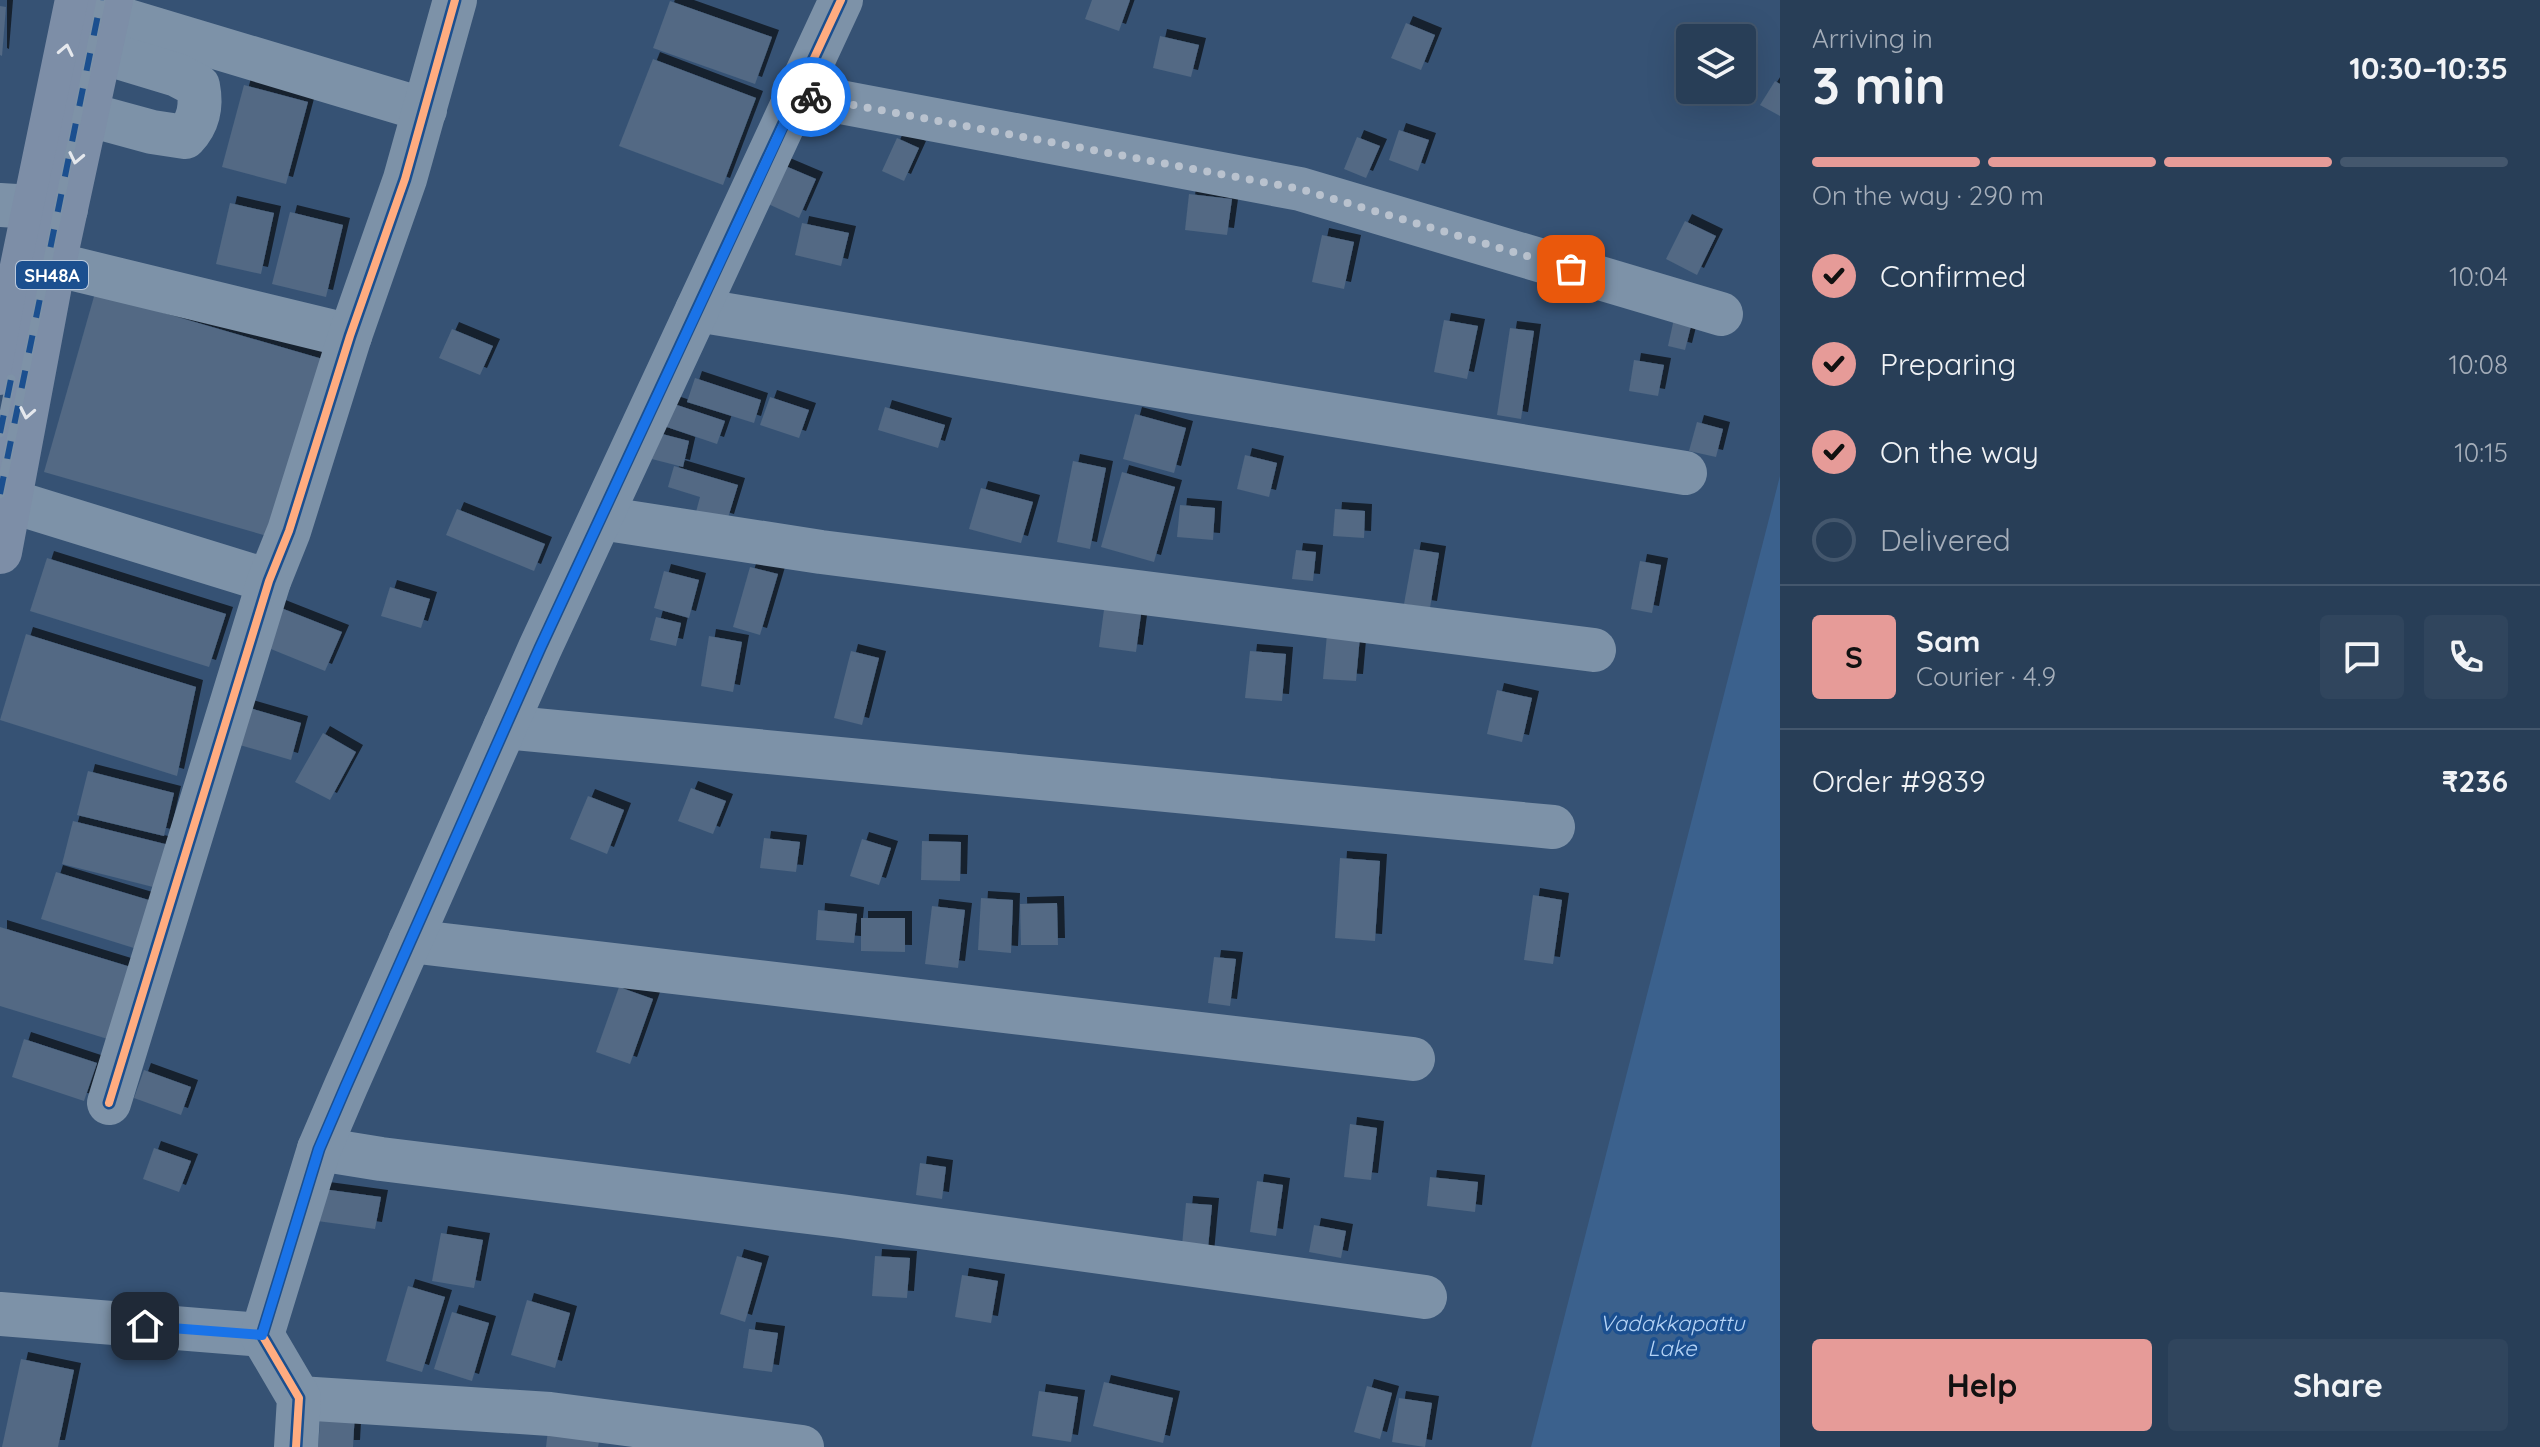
<!DOCTYPE html>
<meta charset="utf-8">
<style>
body{margin:0;font-family:Quicksand,sans-serif;background:#30455d;color:#f1f3f6;height:100vh;display:flex;flex-direction:column;font-size:30px;white-space:nowrap}
*{box-sizing:border-box;margin:0}
p{font-size:26px;color:#a5aeba}
.icon{flex:none;width:44px;height:44px;fill:none;stroke:currentColor;stroke-width:2;stroke-linecap:round;stroke-linejoin:round}
.map{position:relative;flex:1;overflow:hidden}
.sheet{display:flex;flex-direction:column;background:#283e57;width:760px}
.sheet>*{flex:none}
.buttons{position:absolute;left:1676px;top:24px;display:grid;gap:16px}
.buttons a{display:grid;place-items:center;width:80px;height:80px;border-radius:8px;background:#283e57;box-shadow:0 8px 32px #0002,0 0 0 2px #44576d;font-size:40px}
.pin{position:absolute;display:grid;place-items:center;width:68px;height:68px;color:#fff;margin:-34px;border-radius:16px;box-shadow:0 4px 12px #0006}
.courier{position:absolute;display:grid;place-items:center;width:80px;height:80px;margin:-40px;border:6px solid #1a73e8;border-radius:50%;background:#fff;color:#222;box-shadow:0 2px 10px #0007}
.summary em{font-style:normal;font-weight:800}
.summary div{display:flex;flex-direction:column-reverse}
.summary{display:flex;align-items:center;justify-content:space-between;height:136px;padding:0 32px}
h1{font-size:52px;font-weight:800;line-height:60px}
.bar{display:grid;grid-template-columns:repeat(4,1fr);gap:12px 8px;align-content:center;height:96px;padding:0 32px}
.bar i{height:10px;border-radius:6px;background:#44576d}
.bar .on{background:#e69b98}
.bar p{grid-column:span 4}
.line{display:flex;align-items:center;gap:20px;padding:0 32px;border-top:2px solid #44576d}
.line div{flex:1}
.round{display:grid;place-items:center;flex:none;width:84px;height:84px;border-radius:8px;background:#30455d}
ol{padding:0 32px;list-style:none}
li{display:flex;align-items:center;gap:24px;height:88px}
li p{margin-inline-start:auto}
li .icon{padding:8px;border-radius:50%;background:#e69b98;color:#111;stroke-width:4}
li:last-child{color:#a5aeba}
li i{width:44px;height:44px;border:4px solid #44576d;border-radius:50%}
.cta{display:flex;gap:16px;margin-top:auto;padding:16px 32px}
.cta a{flex:1;height:92px;border-radius:8px;background:#e69b98;color:#111;font-size:32px;font-weight:800;line-height:92px;text-align:center}
.cta a+a{background:#30455d;color:#f1f3f6}
main{display:flex;flex:1;min-height:0}
.map>svg:first-child{display:block}
.water{fill:#3b618d}
.building{fill:#526984;filter:url(#shadow)}
.lines{fill:none;stroke-linecap:round;stroke-linejoin:round}
.minor{stroke:#7d92a8;stroke-width:44}
.major{stroke:#7d8ea7;stroke-width:44}
.rail-casing{stroke:#7e92a7;stroke-width:9}
.rail{stroke:#1b4f8f;stroke-width:6;stroke-dasharray:18;stroke-linecap:butt}
.cycleway-casing{stroke:#1b4f8f;stroke-width:13}
.cycleway{stroke:#ffac80;stroke-width:8}
.oneway{stroke:#e5e8ed}
.done{stroke:#b9c2ce;stroke-width:8;stroke-dasharray:0 14.4}
.route{stroke:#1a73e8;stroke-width:10}
.labels{text-anchor:middle;dominant-baseline:central;stroke-width:7;stroke-linejoin:round;paint-order:stroke}
.shield{fill:#1b4f8f;stroke:#bbcadd;stroke-width:2}
.shield-label{font-size:18px;font-weight:bold;fill:#fff}
.water-label{font-size:22px;font-style:italic;fill:#b5d3f5;stroke:#1b4f8f}
</style>
<main>
<div class="map">
<svg width="1780" height="1447" viewBox="0 0 1780 1447">
<defs>
<filter id="shadow"><feDropShadow dx="7" dy="-7" stdDeviation="0" flood-color="#0009"/></filter>
</defs>
<rect width="100%" height="100%" fill="#365274"/>
<polygon class="water" points="1780,476 1780,1447 1531,1447"/>
<g class="building">
<polygon points="1092,0 1130,0 1119,31 1085,19"/>
<polygon points="670,1 772,37 755,84 653,48"/>
<polygon points="0,6 6,7 2,56 0,55"/>
<polygon points="1406,23 1435,35 1421,70 1391,58"/>
<polygon points="1160,36 1199,45 1191,77 1153,68"/>
<polygon points="653,59 756,98 723,185 619,146"/>
<polygon points="1775,81 1780,84 1780,116 1760,105"/>
<polygon points="244,85 308,102 286,184 222,167"/>
<polygon points="1399,130 1429,140 1418,171 1389,160"/>
<polygon points="1357,137 1380,146 1366,178 1344,169"/>
<polygon points="897,138 919,148 904,181 882,171"/>
<polygon points="783,165 816,179 799,218 766,203"/>
<polygon points="1189,194 1232,199 1227,235 1185,230"/>
<polygon points="230,203 274,213 261,274 216,264"/>
<polygon points="290,212 343,225 326,297 272,284"/>
<polygon points="1685,221 1716,236 1697,275 1666,259"/>
<polygon points="802,223 849,233 841,266 795,255"/>
<polygon points="1322,235 1354,242 1344,289 1312,282"/>
<polygon points="95,293 326,360 274,538 44,472"/>
<polygon points="1675,314 1693,318 1685,350 1668,346"/>
<polygon points="1444,320 1478,326 1467,379 1434,372"/>
<polygon points="1510,328 1534,331 1521,419 1497,415"/>
<polygon points="452,329 493,346 480,375 439,358"/>
<polygon points="1634,360 1664,365 1658,396 1629,391"/>
<polygon points="695,378 761,400 754,423 687,402"/>
<polygon points="770,397 809,410 799,438 760,425"/>
<polygon points="659,399 725,421 717,444 652,422"/>
<polygon points="885,407 945,425 938,448 878,430"/>
<polygon points="1135,414 1186,428 1174,473 1123,459"/>
<polygon points="1697,422 1723,429 1716,457 1689,451"/>
<polygon points="647,430 689,441 683,467 640,456"/>
<polygon points="1245,455 1277,463 1269,497 1237,489"/>
<polygon points="1073,461 1106,468 1090,549 1057,542"/>
<polygon points="674,466 738,485 727,521 696,512 700,497 668,487"/>
<polygon points="1122,472 1175,487 1154,562 1101,547"/>
<polygon points="981,488 1033,502 1021,543 969,529"/>
<polygon points="1180,505 1215,508 1213,540 1177,537"/>
<polygon points="457,509 545,544 534,571 446,535"/>
<polygon points="1335,509 1365,511 1364,538 1333,536"/>
<polygon points="1414,549 1439,553 1430,608 1404,604"/>
<polygon points="1296,550 1316,552 1313,581 1292,579"/>
<polygon points="47,558 226,614 209,667 30,611"/>
<polygon points="1640,561 1661,565 1652,613 1631,609"/>
<polygon points="750,567 778,574 760,635 733,627"/>
<polygon points="664,571 699,580 689,618 654,608"/>
<polygon points="390,587 430,599 421,628 381,616"/>
<polygon points="1105,602 1142,607 1136,652 1099,647"/>
<polygon points="276,606 342,632 325,671 261,645"/>
<polygon points="656,617 681,623 676,646 650,640"/>
<polygon points="26,634 196,687 177,776 0,720"/>
<polygon points="1327,634 1360,636 1356,681 1323,679"/>
<polygon points="709,636 742,642 733,692 701,686"/>
<polygon points="851,651 879,658 862,725 834,718"/>
<polygon points="1250,651 1286,654 1282,701 1245,698"/>
<polygon points="1497,690 1532,698 1522,742 1487,734"/>
<polygon points="236,704 301,723 291,760 226,741"/>
<polygon points="323,733 356,752 330,800 295,782"/>
<polygon points="88,771 174,793 164,836 77,815"/>
<polygon points="691,788 726,801 713,834 678,821"/>
<polygon points="588,796 624,810 607,854 570,839"/>
<polygon points="73,821 169,845 157,888 62,864"/>
<polygon points="764,838 800,842 796,872 760,868"/>
<polygon points="862,839 891,848 879,885 850,876"/>
<polygon points="922,841 961,842 960,881 921,880"/>
<polygon points="1340,858 1380,861 1375,941 1335,938"/>
<polygon points="56,872 152,901 137,949 41,919"/>
<polygon points="1533,895 1562,900 1553,964 1524,960"/>
<polygon points="981,898 1013,900 1011,953 978,950"/>
<polygon points="1057,903 1058,945 1021,945 1020,904"/>
<polygon points="932,906 965,910 958,968 925,964"/>
<polygon points="818,910 857,914 854,943 816,940"/>
<polygon points="861,918 905,918 905,952 861,951"/>
<polygon points="0,927 134,968 111,1040 0,1006"/>
<polygon points="1214,957 1236,959 1230,1006 1208,1003"/>
<polygon points="619,987 653,999 630,1064 596,1052"/>
<polygon points="24,1039 97,1063 84,1101 12,1077"/>
<polygon points="144,1070 191,1087 181,1115 134,1098"/>
<polygon points="1350,1124 1377,1128 1371,1180 1344,1177"/>
<polygon points="154,1148 191,1161 179,1192 143,1179"/>
<polygon points="920,1163 946,1167 942,1199 916,1195"/>
<polygon points="1430,1177 1478,1182 1475,1212 1427,1206"/>
<polygon points="1257,1181 1283,1185 1276,1236 1250,1232"/>
<polygon points="308,1187 381,1197 375,1229 303,1219"/>
<polygon points="1186,1203 1212,1205 1207,1259 1181,1256"/>
<polygon points="1314,1225 1346,1231 1341,1258 1309,1252"/>
<polygon points="441,1233 483,1240 474,1288 432,1281"/>
<polygon points="737,1256 762,1263 745,1322 720,1314"/>
<polygon points="875,1256 910,1258 907,1298 872,1296"/>
<polygon points="962,1275 998,1281 991,1323 955,1317"/>
<polygon points="408,1286 445,1297 422,1372 386,1361"/>
<polygon points="527,1300 570,1313 555,1368 511,1355"/>
<polygon points="452,1312 489,1323 472,1381 434,1369"/>
<polygon points="749,1329 778,1333 772,1372 743,1368"/>
<polygon points="21,1359 74,1370 58,1447 2,1447"/>
<polygon points="1104,1382 1173,1398 1163,1443 1093,1426"/>
<polygon points="1367,1386 1392,1393 1380,1439 1354,1432"/>
<polygon points="1039,1391 1078,1397 1071,1442 1032,1436"/>
<polygon points="1399,1398 1432,1403 1425,1447 1392,1442"/>
<polygon points="321,1409 355,1411 353,1447 318,1447"/>
<polygon points="548,1430 600,1437 598,1447 546,1447"/>
</g>
<g class="lines">
<g class="minor">
<polyline points="108,15 425,110"/>
<polyline points="798,94 1300,189 1721,314"/>
<path d="M 86,114 L 152,132 L 185,137 C 199,122 202,106 198,86 L 177,75 L 101,52"/>
<polyline points="0,205 66,209"/>
<polyline points="54,264 350,336"/>
<polyline points="697,310 1685,473"/>
<polyline points="10,501 269,581"/>
<polyline points="601,518 821,552 1594,650"/>
<polyline points="505,727 1553,827"/>
<polyline points="410,941 1413,1059"/>
<polyline points="109,1103 269,581 289,531 350,336 405,179 455,0"/>
<polyline points="319,1149 381,1159 841,1216 1425,1297"/>
<polyline points="0,1314 262,1335"/>
<polyline points="299,1398 550,1414 802,1447"/>
<polyline points="296,1447 299,1398 262,1335 319,1149 346,1086 540,648 841,0"/>
</g>
<g class="major">
<polyline points="0,373 77,0"/>
<polyline points="0,552 54,264 111,0"/>
</g>
<g class="rail-casing">
<g id="rail">
<polyline points="0,433 11,379"/>
<polyline points="0,494 101,0"/>
</g>
</g>
<use href="#rail" class="rail"/>
<g class="cycleway-casing">
<g id="cycleway">
<polyline points="109,1103 269,581 289,531 350,336 405,179 455,0"/>
<polyline points="296,1447 299,1398 262,1335 319,1149 346,1086 540,648 841,0"/>
</g>
</g>
<use href="#cycleway" class="cycleway"/>
</g>
<defs><path id="oneway-chevron" d="M-2-3.5L2.5 0L-2 3.5" fill="none" stroke-width="1.6" stroke-linecap="round" stroke-linejoin="round" transform="scale(2)"/></defs>
<g class="oneway">
<use href="#oneway-chevron" transform="translate(66 50) rotate(-78)"/>
<use href="#oneway-chevron" transform="translate(76 158) rotate(102)"/>
<use href="#oneway-chevron" transform="translate(27 413) rotate(101)"/>
</g>
<g class="lines">
<polyline class="done" points="811,97 1300,189 1571,269"/>
<polyline class="route" points="145,1326 262,1335 319,1149 346,1086 540,648 798,94 811,97"/>
</g>
<g class="labels">
<rect class="shield" x="16" y="261" width="72" height="28" rx="6"/>
<g class="shield-label">
<text x="52" y="275">SH48A</text>
</g>
<g class="water-label">
<text x="1672" y="1323">Vadakkapattu<tspan x="1672" dy="25">Lake</tspan></text>
</g>
</g>
</svg>
<div class="buttons">
<a><svg class="icon" aria-label="layers" viewBox="0 0 24 24"><path d="M12 4l9 5-9 5-9-5zM3 14l9 5 9-5"/></svg></a>
</div>
<div class="pin" style="left:1571px;top:269px;background:#ea580c"><svg class="icon" aria-label="bag" viewBox="0 0 24 24"><path d="M5 8h14l-1 12H6zM9 8a3 3 0 0 1 6 0"/></svg></div>
<div class="pin" style="left:145px;top:1326px;background:#1f2937"><svg class="icon" aria-label="home" viewBox="0 0 24 24"><path d="M3 11l9-7 9 7M6 9v11h12V9"/></svg></div>
<div class="courier" style="left:811px;top:97px"><svg class="icon" aria-label="bike" viewBox="0 0 24 24"><circle cx="6" cy="16" r="4"/><circle cx="18" cy="16" r="4"/><path d="M6 16l4-8h5l3 8M10 8l3 8H6M13 5h3"/></svg></div>
</div>
<section class="sheet">
<div class="summary"><div><h1>3 min</h1><p>Arriving in</p></div><em>10:30–10:35</em></div>
<div class="bar"><i class="on"></i><i class="on"></i><i class="on"></i><i></i><p>On the way · 290 m</p></div>
<ol>
<li><svg class="icon" aria-label="check" viewBox="0 0 24 24"><path d="M5 12l5 5 9-10"/></svg>Confirmed<p>10:04</p></li>
<li><svg class="icon" aria-label="check" viewBox="0 0 24 24"><path d="M5 12l5 5 9-10"/></svg>Preparing<p>10:08</p></li>
<li><svg class="icon" aria-label="check" viewBox="0 0 24 24"><path d="M5 12l5 5 9-10"/></svg>On the way<p>10:15</p></li>
<li><i></i>Delivered</li>
</ol>
<div class="line" style="height:144px"><b class="round" style="background:#e69b98;color:#111">S</b><div><b>Sam</b><p>Courier · 4.9</p></div><a class="round"><svg class="icon" aria-label="chat" viewBox="0 0 24 24"><path d="M4 5h16v11H9l-5 4z"/></svg></a><a class="round"><svg class="icon" aria-label="phone" viewBox="0 0 24 24"><path d="M5 4h4l2 5-3 2q2 4 5 5l2-3 5 2v4C11 20 4 13 5 4z"/></svg></a></div>
<div class="line" style="height:104px"><div>Order #9839</div><b>₹236</b></div>
<div class="cta"><a>Help</a><a>Share</a></div>
</section>
</main>
